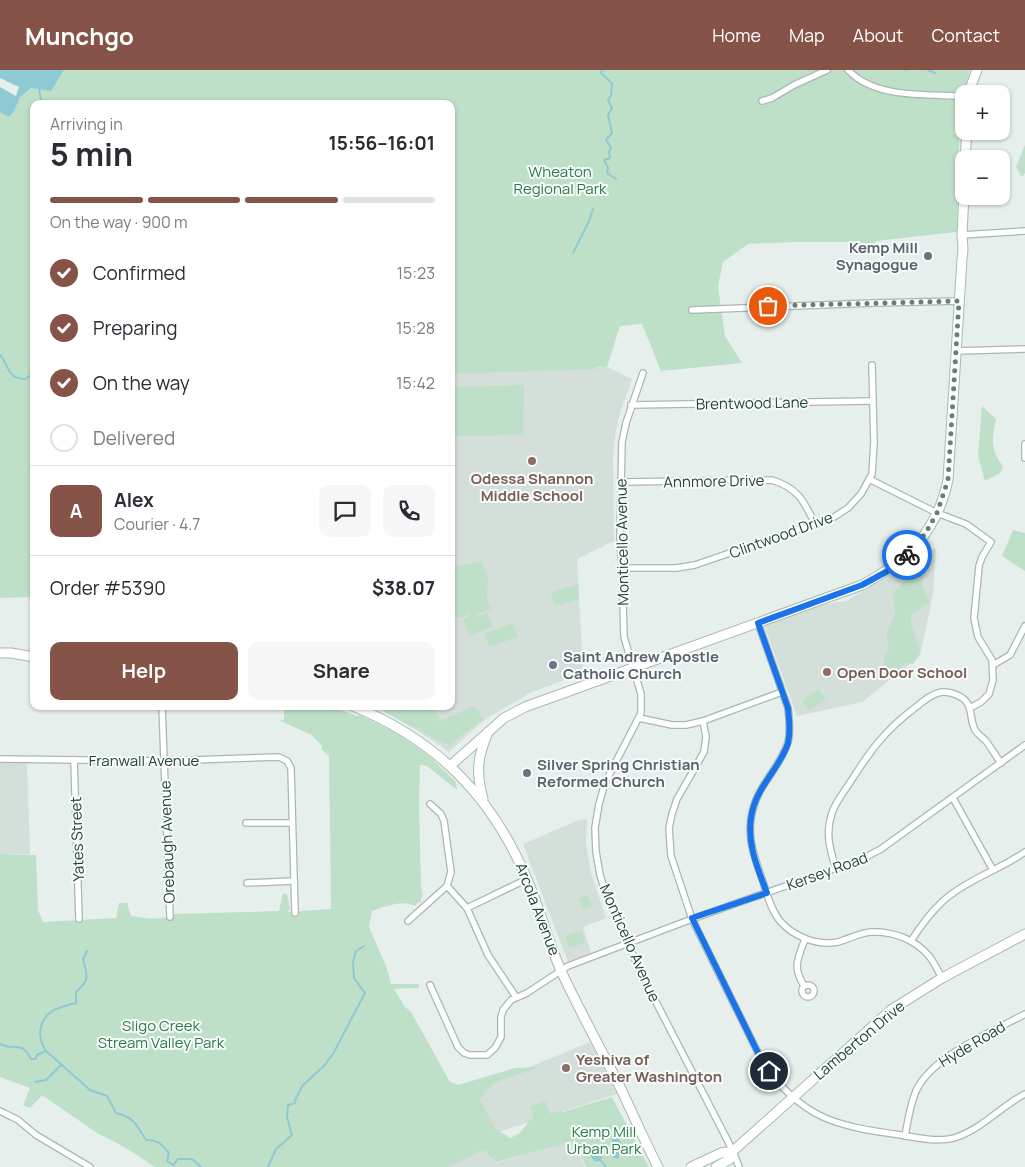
<!DOCTYPE html>
<meta charset="utf-8">
<style>
body{margin:0;font-family:Manrope,sans-serif;background:#f7f7f7;color:#2b2b33;height:100vh;display:flex;flex-direction:column;font-size:19px;white-space:nowrap}
*{box-sizing:border-box;margin:0}
p{font-size:16px;color:#7c7c81}
.icon{flex:none;width:28px;height:28px;fill:none;stroke:currentColor;stroke-width:2;stroke-linecap:round;stroke-linejoin:round}
.map{position:relative;flex:1;overflow:hidden}
.sheet{position:absolute;left:30px;top:30px;width:425px;height:610px;display:flex;flex-direction:column;background:#fff;border-radius:10px;box-shadow:0 1px 4px #0004}
.sheet>*{flex:none}
.buttons{position:absolute;left:955px;top:15px;display:grid;gap:10px}
.buttons a{display:grid;place-items:center;width:55px;height:55px;border-radius:10px;background:#fff;box-shadow:0 1px 4px #0004;font-size:25px}
.pin{position:absolute;display:grid;place-items:center;width:42px;height:42px;color:#fff;margin:-21px;border:2px solid #fff;border-radius:50%;box-shadow:0 1px 5px #0007}
.courier{position:absolute;display:grid;place-items:center;width:50px;height:50px;margin:-25px;border:4px solid #1a73e8;border-radius:50%;background:#fff;color:#222;box-shadow:0 1px 6px #0007}
.headline em{font-style:normal;font-weight:700}
.headline div{display:flex;flex-direction:column-reverse}
.headline{display:flex;align-items:center;justify-content:space-between;height:85px;padding:0 20px}
h1{font-size:32px;font-weight:700;line-height:38px}
.bar{display:grid;grid-template-columns:repeat(4,1fr);gap:8px 5px;align-content:center;height:60px;padding:0 20px}
.bar i{height:6px;border-radius:4px;background:#e1e1e2}
.bar .on{background:#855347}
.bar p{grid-column:span 4}
.line{display:flex;align-items:center;gap:12px;padding:0 20px;border-top:1px solid #e1e1e2}
.line div{flex:1}
.round{display:grid;place-items:center;flex:none;width:52px;height:52px;border-radius:10px;background:#f7f7f7}
ol{padding:0 20px;list-style:none}
li{display:flex;align-items:center;gap:15px;height:55px}
li p{margin-inline-start:auto}
li .icon{padding:5px;border-radius:50%;background:#855347;color:#fff;stroke-width:4}
li:last-child{color:#7c7c81}
li i{width:28px;height:28px;border:2px solid #e1e1e2;border-radius:50%}
.action{display:flex;gap:10px;margin-top:auto;padding:10px 20px}
.action a{flex:1;height:58px;border-radius:10px;background:#855347;color:#fff;font-size:20px;font-weight:700;line-height:58px;text-align:center}
.action a+a{background:#f7f7f7;color:#2b2b33}
header{display:flex;align-items:center;gap:30px;box-sizing:border-box;height:70px;padding:0 25px;background:#855347;color:#fff}
header strong{font-size:24px}
nav{display:flex;gap:28px;margin-inline-start:auto;font-size:18px}
.map>svg:first-child{display:block}
.built{fill:#d4dfda}
.green{fill:#bfe0c8}
.water{fill:#8ec9d4}
.pier{fill:#e6efeb}
.lines{fill:none;stroke-linecap:round;stroke-linejoin:round}
.stream{stroke:#8ec9d4;stroke-width:2}
.street-casing{stroke:#a8b8b2;stroke-width:8}
.secondary-casing{stroke:#a4bbb3;stroke-width:11}
.street{stroke:#fff;stroke-width:5.5}
.secondary{stroke:#fff;stroke-width:9}
.done{stroke:#687f78;stroke-width:5;stroke-dasharray:0 9}
.route{stroke:#1a73e8;stroke-width:6}
.worship-dot{fill:#6b7280;stroke:#f7fbf9;stroke-width:2}
.education-dot{fill:#8d6e63;stroke:#f7fbf9;stroke-width:2}
.labels{text-anchor:middle;dominant-baseline:central;stroke-width:4;stroke-linejoin:round;paint-order:stroke}
.park-label{font-size:15px;fill:#2d7a4b;stroke:#f7fbf9}
.worship-label{font-size:15px;font-weight:bold;fill:#5b616d;stroke:#f7fbf9;text-anchor:start}
.street-label{font-size:15px;fill:#24423a;stroke:#f7fbf9}
.education-label{font-size:15px;font-weight:bold;fill:#785e54;stroke:#f7fbf9;text-anchor:start}
</style>
<header>
<strong>Munchgo</strong>
<nav><a>Home</a><a>Map</a><a>About</a><a>Contact</a></nav>
</header>
<div class="map">
<svg width="1025" height="1097" viewBox="0 0 1025 1097">
<rect width="100%" height="100%" fill="#e6efeb"/>
<g class="built">
<polygon points="607,297 632,309 620,343 615,365 613,388 614,471 577,489 583,603 530,623 494,644 477,656 449,682 417,660 416,636 451,636 451,304"/>
<polygon points="936,478 933,524 920,586 862,632 797,646 764,555 796,539 846,531"/>
<polygon points="27,692 30,784 0,784 0,693"/>
<polygon points="587,749 586,774 591,803 606,848 583,857 591,883 568,892 523,774 576,751"/>
<polygon points="590,972 617,1024 483,1067 497,1093 573,1069 585,1097 435,1097 462,1025"/>
</g>
<g class="green">
<path d="M 0,0 L 970,0 C 956,47 959,111 957,162 L 876,171 L 875,182 L 860,182 L 859,172 L 795,172 L 748,174 L 723,192 L 718,216 L 725,266 L 742,293 L 661,301 L 642,254 L 620,256 L 607,297 L 597,297 L 596,299 L 451,304 L 451,34 L 34,34 L 34,527 L 0,528 Z"/>
<polygon points="1025,75 1025,103 1022,107 1016,97"/>
<polygon points="524,315 523,365 451,366 451,317"/>
<path d="M 982,336 L 996,349 C 992,369 990,379 1003,396 L 1000,403 L 985,411 L 978,385 Z"/>
<polygon points="1013,460 1025,463 1025,501 1002,486"/>
<polygon points="482,491 489,512 486,525 491,539 475,544 476,547 487,543 492,557 470,566 463,549 470,546 469,544 460,548 451,546 451,497"/>
<polygon points="926,504 921,513 929,532 911,546 911,554 920,581 913,594 905,593 900,600 900,605 886,605 883,588 889,578 886,563 895,545 893,522 910,507"/>
<polygon points="578,514 579,529 555,536 551,522"/>
<polygon points="513,553 518,567 489,577 484,563"/>
<polygon points="818,619 826,628 809,641 802,632"/>
<path d="M 284,636 L 330,636 L 357,646 L 360,645 L 398,664 L 428,685 L 456,712 L 457,720 L 427,696 L 420,695 L 419,734 L 421,816 L 423,826 L 421,828 L 421,832 L 417,833 L 415,836 C 403,829 384,837 372,841 L 369,857 L 386,896 L 391,914 L 419,914 L 419,918 L 394,919 L 404,936 L 411,942 L 450,1012 L 458,1015 L 515,998 L 539,997 L 494,1013 L 480,1029 L 495,1058 L 510,1068 L 519,1064 L 530,1050 L 534,1049 L 530,1036 L 546,1031 L 550,1044 L 560,1041 L 563,1042 L 612,1027 L 649,1097 L 586,1097 L 574,1069 L 573,1071 L 497,1092 L 483,1080 L 448,1097 L 155,1097 L 126,1078 L 97,1063 L 42,1025 L 30,1038 L 23,1035 L 30,1018 L 0,1007 L 0,784 L 36,785 L 38,840 L 43,852 L 116,848 L 119,833 L 127,833 L 131,846 C 145,848 161,851 174,844 L 279,841 L 283,824 L 287,824 L 290,838 L 288,842 L 331,839 L 329,686 L 321,679 L 322,676 L 312,665 L 278,650 L 284,650 Z"/>
<polygon points="374,636 435,636 440,651 474,636 483,649 449,675 435,669 418,659 417,660"/>
<polygon points="588,825 592,836 583,839 579,828"/>
<polygon points="582,861 585,873 569,878 565,866"/>
</g>
<g class="water">
<polygon points="0,0 64,0 51,21 31,18 20,27 14,41 9,47 0,42"/>
<polygon points="618,1067 623,1076 618,1089 613,1087 612,1069"/>
<path d="M 596,1075 L 601,1076 C 603,1083 604,1090 596,1092 C 590,1088 590,1084 592,1078 Z"/>
</g>
<polygon class="pier" points="0,8 19,17 16,26 0,17"/>
<g class="lines">
<g class="stream">
<polyline points="602,0 601,3 612,13 611,26 608,30 612,38 608,45 612,63 606,70 611,78 609,82 610,88 604,90 608,98 607,103 616,109"/>
<polyline points="905,0 906,0"/>
<polyline points="928,0 935,3"/>
<polyline points="39,19 42,34"/>
<polyline points="573,183 589,151 593,139"/>
<path d="M 0,285 C 9,295 7,309 25,309 L 34,303"/>
<path d="M 0,974 C 15,982 21,969 31,989 L 35,989 L 37,985 L 46,981 L 90,1020 L 107,1026 L 116,1043 C 135,1048 135,1053 146,1070 C 157,1069 163,1075 169,1083 L 167,1091 L 173,1095 L 178,1089 L 192,1089 L 201,1097"/>
<path d="M 46,981 C 37,968 38,951 52,941 C 59,937 68,935 76,933 L 76,922 C 91,909 87,906 83,889 L 87,881"/>
<polyline points="35,1012 46,1010 61,995"/>
<polyline points="600,1090 606,1097"/>
<polyline points="268,1097 276,1079 292,1065 287,1047 288,1035 295,1033 296,1028 303,1015 324,996 333,984 365,923 354,908 353,892 356,881 364,876"/>
</g>
<g class="street-casing">
<g id="street">
<path d="M 848,0 C 875,29 926,24 964,26"/>
<polyline points="762,31 772,28 794,15 827,0"/>
<polyline points="962,165 1025,161"/>
<polyline points="692,240 874,233 959,231"/>
<polyline points="956,281 1025,279"/>
<polyline points="643,303 626,353 622,372 620,468 622,498 624,567 641,624 641,643 605,713 599,734 595,758 596,782 600,805 606,825 642,905 733,1081 739,1097"/>
<polyline points="631,335 873,331"/>
<polyline points="1025,374 1025,388"/>
<polyline points="869,409 937,443 966,454 991,472 982,487 979,496 974,548 978,567 992,590 993,610 989,624 981,632 970,638"/>
<path d="M 621,412 L 772,410 C 798,418 804,431 815,454"/>
<polyline points="622,498 676,498 695,495 834,447 848,438 861,424 872,404 874,372 872,295"/>
<path d="M 758,553 L 788,638 C 789,650 791,661 788,672 C 781,696 759,714 753,739 C 746,762 753,784 761,806 C 766,820 770,839 780,851 C 794,867 817,876 838,872 C 849,869 859,863 871,862 C 892,861 915,869 929,886 C 934,892 938,901 942,908"/>
<polyline points="993,595 1010,585 1025,556"/>
<polyline points="162,636 170,847"/>
<polyline points="639,648 672,655 686,655 703,651 782,622"/>
<path d="M 703,651 L 706,667 L 704,682 L 677,729 L 672,744 L 669,758 L 671,786 L 692,849 L 762,991 C 801,1049 836,1056 901,1065 C 919,1068 940,1073 957,1067 C 983,1058 1001,1036 1025,1024"/>
<polyline points="0,689 164,691 279,687 287,691 291,698 295,843"/>
<polyline points="74,690 79,849"/>
<polyline points="953,728 993,800"/>
<polyline points="246,753 292,753"/>
<path d="M 836,799 C 830,780 825,763 832,743 C 835,733 843,723 849,714 C 870,681 884,661 916,637 C 922,632 930,625 938,623 C 944,621 952,623 957,625 C 975,633 968,646 975,660 C 978,665 982,667 986,671 C 991,678 996,686 1001,693"/>
<polyline points="247,813 294,811"/>
<polyline points="447,816 467,838 488,885 516,927"/>
<polyline points="467,838 527,809"/>
<polyline points="408,851 447,816 451,802 444,751 441,744 430,734"/>
<path d="M 911,871 C 920,857 930,843 942,832 C 966,810 999,800 1025,782"/>
<circle cx="808" cy="921" r="6"/>
<polyline points="430,915 458,977 464,983 470,985 487,985 495,978 501,967 501,947 503,940 511,930 527,923 568,896 692,849 862,789 881,779 1025,675"/>
<path d="M 804,916 C 792,896 798,889 805,869"/>
<polyline points="0,1041 18,1050 36,1065 90,1097"/>
<path d="M 905,1066 C 908,1050 910,1035 916,1021 C 932,986 992,962 1025,944"/>
</g>
</g>
<g class="secondary-casing">
<g id="secondary">
<polyline points="968,24 977,0"/>
<polyline points="965,89 967,61"/>
<polyline points="0,583 11,583 34,587"/>
<path d="M 353,636 C 436,670 491,725 526,807 C 540,839 548,872 562,903 C 580,941 600,978 619,1015 C 632,1042 644,1070 658,1097"/>
<path d="M 451,695 L 504,648 L 525,637 L 862,515 C 907,491 937,462 948,410 L 962,189 L 963,179 L 962,165 L 964,123"/>
<path d="M 483,729 C 476,702 477,688 488,662"/>
<polyline points="691,1097 721,1083 733,1081"/>
<polyline points="716,1097 730,1089 733,1081 891,940 942,908 1025,864"/>
</g>
</g>
<use href="#street" class="street"/>
<use href="#secondary" class="secondary"/>
</g>
<g class="lines">
<polyline class="done" points="768,236 959,231 948,410 937,443 925,464 907,485"/>
<path class="route" d="M 769,1001 L 762,991 L 692,848 L 767,823 C 758,799 747,775 751,748 C 755,717 780,699 788,673 C 791,661 789,650 788,638 L 758,553 L 862,515 L 886,502 L 907,485"/>
</g>
<g class="worship-dot">
<circle cx="928" cy="186" r="5"/>
<circle cx="553" cy="595" r="5"/>
<circle cx="527" cy="703" r="5"/>
</g>
<g class="education-dot">
<circle cx="532" cy="391" r="5"/>
<circle cx="827" cy="602" r="5"/>
<circle cx="566" cy="998" r="5"/>
</g>
<g class="labels">
<g class="park-label">
<text x="560" y="101">Wheaton<tspan x="560" dy="17">Regional Park</tspan></text>
<text x="161" y="955">Sligo Creek<tspan x="161" dy="17">Stream Valley Park</tspan></text>
<text x="604" y="1061">Kemp Mill<tspan x="604" dy="17">Urban Park</tspan></text>
</g>
<g class="worship-label">
<text x="918" y="177" text-anchor="end">Kemp Mill<tspan x="918" dy="17">Synagogue</tspan></text>
<text x="563" y="586">Saint Andrew Apostle<tspan x="563" dy="17">Catholic Church</tspan></text>
<text x="537" y="694">Silver Spring Christian<tspan x="537" dy="17">Reformed Church</tspan></text>
</g>
<g class="street-label">
<text transform="translate(752 333) rotate(-1)">Brentwood Lane</text>
<text transform="translate(714 411) rotate(-1)">Annmore Drive</text>
<text transform="translate(781 465) rotate(-20)">Clintwood Drive</text>
<text transform="translate(622 472) rotate(-91)">Monticello Avenue</text>
<text x="144" y="690">Franwall Avenue</text>
<text transform="translate(77 769) rotate(-92)">Yates Street</text>
<text transform="translate(167 772) rotate(-92)">Orebaugh Avenue</text>
<text transform="translate(827 801) rotate(-20)">Kersey Road</text>
<text transform="translate(538 839) rotate(69)">Arcola Avenue</text>
<text transform="translate(630 873) rotate(66)">Monticello Avenue</text>
<text transform="translate(859 970) rotate(-40)">Lamberton Drive</text>
<text transform="translate(972 974) rotate(-31)">Hyde Road</text>
</g>
<g class="education-label">
<text x="532" y="408" text-anchor="middle">Odessa Shannon<tspan x="532" dy="17">Middle School</tspan></text>
<text x="837" y="602">Open Door School</text>
<text x="576" y="989">Yeshiva of<tspan x="576" dy="17">Greater Washington</tspan></text>
</g>
</g>
</svg>
<div class="buttons">
<a>+</a>
<a>−</a>
</div>
<div class="pin" style="left:768px;top:236px;background:#ea580c"><svg class="icon" aria-label="bag" viewBox="0 0 24 24"><path d="M5 8h14l-1 12H6zM9 8a3 3 0 0 1 6 0"/></svg></div>
<div class="pin" style="left:769px;top:1001px;background:#1f2937"><svg class="icon" aria-label="home" viewBox="0 0 24 24"><path d="M3 11l9-7 9 7M6 9v11h12V9"/></svg></div>
<div class="courier" style="left:907px;top:485px"><svg class="icon" aria-label="bike" viewBox="0 0 24 24"><circle cx="6" cy="16" r="4"/><circle cx="18" cy="16" r="4"/><path d="M6 16l4-8h5l3 8M10 8l3 8H6M13 5h3"/></svg></div>
<section class="sheet">
<div class="headline"><div><h1>5 min</h1><p>Arriving in</p></div><em>15:56–16:01</em></div>
<div class="bar"><i class="on"></i><i class="on"></i><i class="on"></i><i></i><p>On the way · 900 m</p></div>
<ol>
<li><svg class="icon" aria-label="check" viewBox="0 0 24 24"><path d="M5 12l5 5 9-10"/></svg>Confirmed<p>15:23</p></li>
<li><svg class="icon" aria-label="check" viewBox="0 0 24 24"><path d="M5 12l5 5 9-10"/></svg>Preparing<p>15:28</p></li>
<li><svg class="icon" aria-label="check" viewBox="0 0 24 24"><path d="M5 12l5 5 9-10"/></svg>On the way<p>15:42</p></li>
<li><i></i>Delivered</li>
</ol>
<div class="line" style="height:90px"><b class="round" style="background:#855347;color:#fff">A</b><div><b>Alex</b><p>Courier · 4.7</p></div><a class="round"><svg class="icon" aria-label="chat" viewBox="0 0 24 24"><path d="M4 5h16v11H9l-5 4z"/></svg></a><a class="round"><svg class="icon" aria-label="phone" viewBox="0 0 24 24"><path d="M5 4h4l2 5-3 2q2 4 5 5l2-3 5 2v4C11 20 4 13 5 4z"/></svg></a></div>
<div class="line" style="height:65px"><div>Order #5390</div><b>$38.07</b></div>
<div class="action"><a>Help</a><a>Share</a></div>
</section>
</div>
